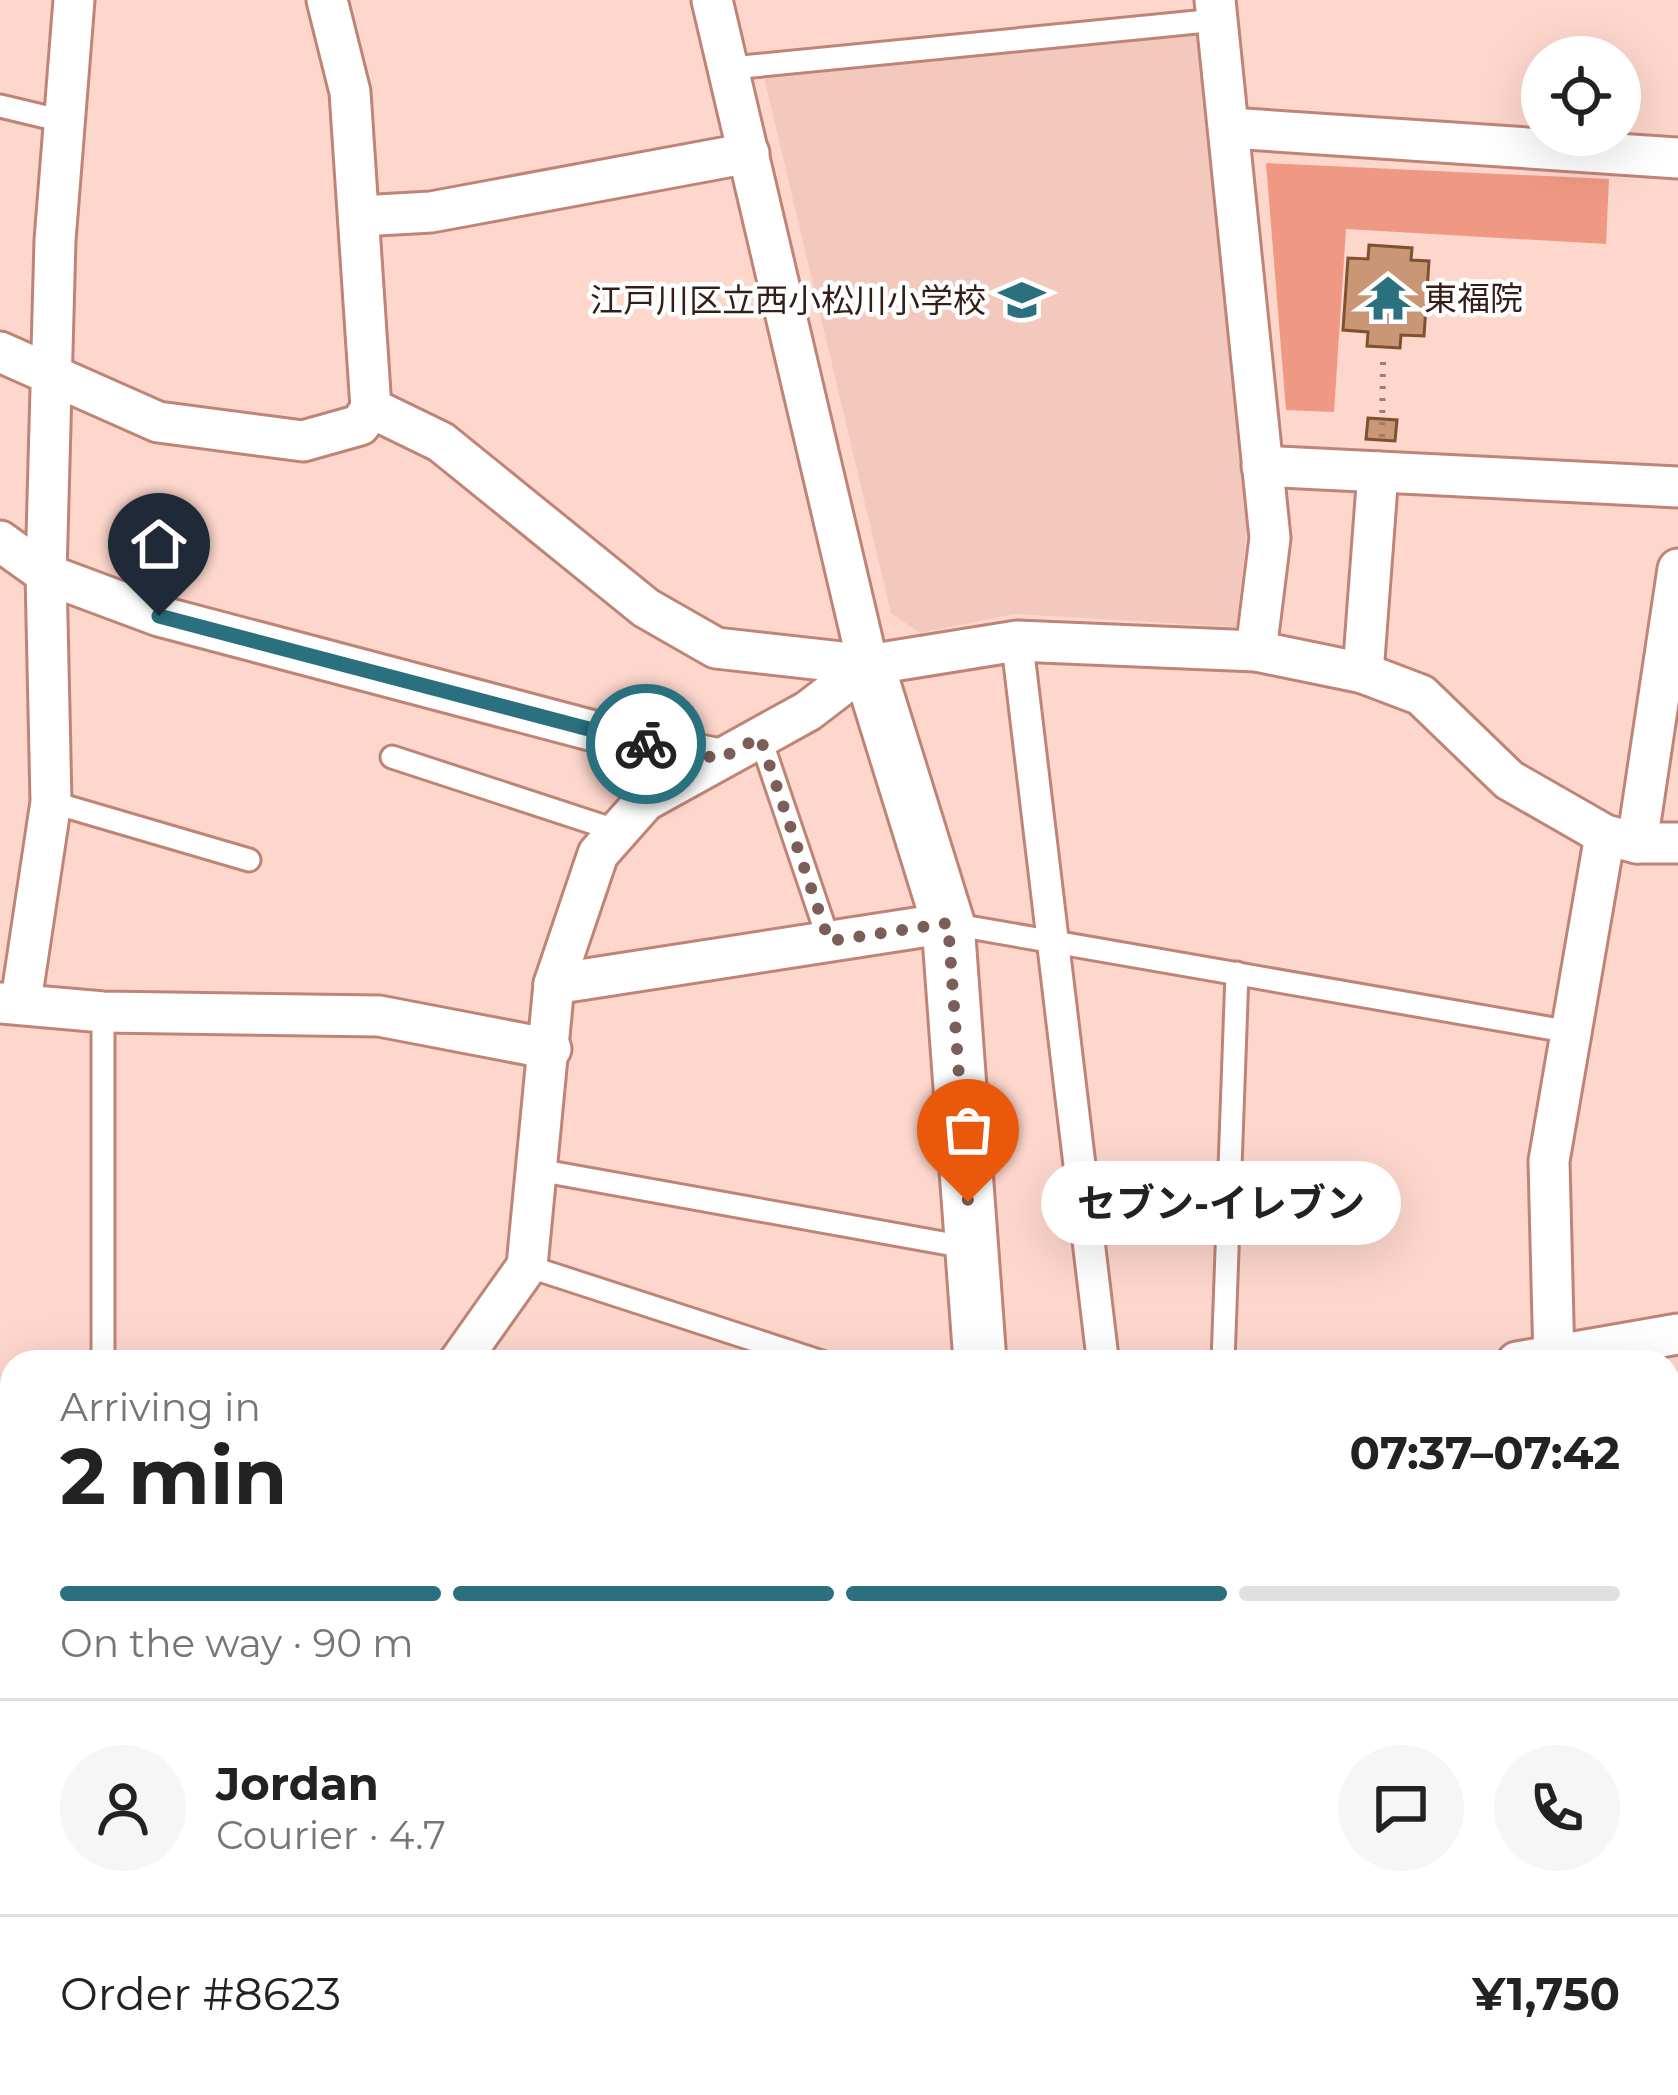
<!DOCTYPE html>
<meta charset="utf-8">
<style>
body{margin:0;font-family:Montserrat,"Noto Sans JP",sans-serif;background:#f6f6f6;color:#222;height:100vh;display:flex;flex-direction:column;font-size:45px;white-space:nowrap}
*{box-sizing:border-box;margin:0}
p{font-size:39px;color:#767676}
.icon{flex:none;width:66px;height:66px;fill:none;stroke:currentColor;stroke-width:2;stroke-linecap:round;stroke-linejoin:round}
.map{position:relative;flex:1;overflow:hidden}
.drawer{position:absolute;left:0px;top:1350px;width:1680px;height:747px;display:flex;flex-direction:column;background:#fff;border-radius:36px 36px 0 0;box-shadow:0 12px 48px #0002}
.drawer>*{flex:none}
.buttons{position:absolute;left:1521px;top:36px;display:grid;gap:24px}
.buttons a{display:grid;place-items:center;width:120px;height:120px;border-radius:50%;background:#fff;box-shadow:0 12px 48px #0002;font-size:60px}
.pin{position:absolute;display:grid;place-items:center;width:102px;height:102px;color:#fff;margin:-123px -51px;border-radius:50% 50% 50% 0;rotate:-45deg;box-shadow:0 0 12px #0007}
.pin .icon{rotate:45deg}
.courier{position:absolute;display:grid;place-items:center;width:120px;height:120px;margin:-60px;border:9px solid #2b707f;border-radius:50%;background:#fff;color:#222;box-shadow:0 3px 15px #0007}
.bubble{position:absolute;height:84px;border-radius:42px;background:#fff;box-shadow:0 12px 48px #0002;font-size:39px;font-weight:700;line-height:84px;text-align:center}
.overview em{font-style:normal;font-weight:700}
.overview div{display:flex;flex-direction:column-reverse}
.overview{display:flex;align-items:center;justify-content:space-between;height:204px;padding:0 60px}
h1{font-size:78px;font-weight:700;line-height:90px}
.bar{display:grid;grid-template-columns:repeat(4,1fr);gap:18px 12px;align-content:center;height:144px;padding:0 60px}
.bar i{height:15px;border-radius:9px;background:#e0e0e0}
.bar .active{background:#2b707f}
.bar p{grid-column:span 4}
.line{display:flex;align-items:center;gap:30px;padding:0 60px;border-top:3px solid #e0e0e0}
.line div{flex:1}
.round{display:grid;place-items:center;flex:none;width:126px;height:126px;border-radius:63px;background:#f6f6f6}
.map>svg:first-child{display:block}
.built{fill:#f3c8bd}
.green{fill:#ef9984}
.building{fill:#ca9776;stroke:#7f5131;stroke-width:3}
.lines{fill:none;stroke-linecap:round;stroke-linejoin:round}
.service-casing{stroke:#bf8476;stroke-width:27}
.pedestrian-casing{stroke:#bf8476;stroke-width:36}
.minor-casing{stroke:#bf8476;stroke-width:45}
.tertiary-casing{stroke:#bf8476;stroke-width:57}
.path{stroke:#9c7c74;stroke-width:6;stroke-dasharray:3 9;stroke-linecap:butt}
.service{stroke:#fff;stroke-width:21}
.pedestrian{stroke:#fff;stroke-width:30}
.minor{stroke:#fff;stroke-width:39}
.tertiary{stroke:#fff;stroke-width:51}
.done{stroke:#7b5e57;stroke-width:12;stroke-dasharray:0 21.6}
.route{stroke:#2b707f;stroke-width:15}
.labels{text-anchor:middle;dominant-baseline:central;stroke-width:9;stroke-linejoin:round;paint-order:stroke}
.poi-label{font-size:33px;fill:#351d18;stroke:#fff;text-anchor:start}
</style>
<div class="map">
<svg width="1678" height="2095" viewBox="0 0 1678 2095">
<rect width="100%" height="100%" fill="#fdd6cc"/>
<g class="built">
<polygon points="1201,33 1248,523 1236,627 1014,614 920,633 891,613 764,77"/>
<polygon points="0,1991 12,1991 12,2085 29,2085 27,2095 0,2095"/>
</g>
<polygon class="green" points="1266,163 1609,179 1606,244 1346,229 1334,412 1286,410"/>
<g class="building">
<polygon points="1369,245 1412,248 1411,260 1429,261 1424,336 1401,335 1400,348 1367,346 1368,332 1343,330 1348,258 1368,259"/>
<polygon points="1368,418 1397,420 1395,441 1366,439"/>
</g>
<g class="lines">
<g class="service-casing">
<g id="service">
<polyline points="732,68 1217,20"/>
<polyline points="0,106 67,122"/>
<polyline points="760,737 829,941"/>
<polyline points="392,757 618,831"/>
<polyline points="51,802 249,860"/>
<polyline points="951,924 1571,1032"/>
<polyline points="103,1012 103,1362"/>
<polyline points="538,1170 971,1248"/>
<polyline points="527,1266 822,1362"/>
<polyline points="1223,1362 1237,973"/>
<polyline points="0,1650 12,1628"/>
<polyline points="1291,2085 1291,2095"/>
<polyline points="1429,2085 1430,2095"/>
<polyline points="384,2095 385,2085"/>
</g>
</g>
<g class="pedestrian-casing">
<g id="pedestrian">
<polyline points="1017,641 1103,1362"/>
<polyline points="1151,2095 1152,2085"/>
</g>
</g>
<g class="minor-casing">
<g id="minor">
<polyline points="327,0 350,92 371,408"/>
<polyline points="712,0 868,665"/>
<polyline points="1215,0 1270,538 1256,651"/>
<polyline points="1230,128 1678,158"/>
<polyline points="360,216 431,212 749,153"/>
<polyline points="0,352 158,422 303,441 360,425 371,408 441,442 646,608 716,648 868,665 1017,641 1256,651 1363,673 1421,695 1509,780 1605,835 1637,843 1678,843"/>
<polyline points="1262,466 1678,487"/>
<polyline points="0,541 46,574 159,616 639,743 720,759"/>
<polyline points="1363,673 1378,472"/>
<polyline points="1637,843 1678,569"/>
<polyline points="554,984 948,923"/>
<polyline points="21,1001 51,802 46,574 55,240 74,0"/>
<polyline points="0,1003 103,1012 379,1016 551,1049"/>
<polyline points="459,1362 527,1266 554,984 598,854 645,801 808,711 868,665"/>
<polyline points="1517,1362 1678,1334"/>
<polyline points="1554,1362 1549,1161 1605,835"/>
<polyline points="0,1407 12,1406"/>
<polyline points="1668,1751 1678,1749"/>
<polyline points="1668,1938 1678,1936"/>
<polyline points="0,1973 12,1975"/>
<polyline points="660,2085 660,2095"/>
<polyline points="1666,2085 1668,2095"/>
<polyline points="117,2095 119,2085"/>
</g>
</g>
<g class="tertiary-casing">
<g id="tertiary">
<polyline points="868,665 948,923 980,1362"/>
<polyline points="1035,2085 1036,2095"/>
</g>
</g>
<polyline class="path" points="1382,437 1383,362"/>
<use href="#service" class="service"/>
<use href="#pedestrian" class="pedestrian"/>
<use href="#minor" class="minor"/>
<use href="#tertiary" class="tertiary"/>
</g>
<g class="lines">
<polyline class="done" points="646,744 720,759 760,737 829,941 948,923 968,1202"/>
<polyline class="route" points="159,616 646,744"/>
</g>
<defs>
<g id="temple-bare" transform="scale(3.6)"><path d="M0-6L5-2H3V0L6.5 2.5H4V6H1.5V3h-3V6H-4V2.5H-6.5L-3 0V-2H-5Z" fill="#2b707f" stroke="#fff" stroke-width="2.5" paint-order="stroke"/></g>
<g id="school-bare" transform="scale(3.6)"><path d="M0-5L7-2L0 1L-7-2ZM-4 1L0 2.5L4 1V4Q0 6-4 4Z" fill="#2b707f" stroke="#fff" stroke-width="2.5" paint-order="stroke"/></g>
</defs>
<g fill-rule="evenodd">
<use href="#temple-bare" x="1388" y="298"/>
<use href="#school-bare" x="1022" y="300"/>
</g>
<g class="labels">
<g class="poi-label">
<text x="1424" y="298">東福院</text>
<text x="986" y="300" text-anchor="end">江戸川区立西小松川小学校</text>
</g>
</g>
</svg>
<div class="buttons">
<a><svg class="icon" aria-label="locate" viewBox="0 0 24 24"><circle cx="12" cy="12" r="6"/><path d="M12 2v4M12 18v4M2 12h4M18 12h4"/></svg></a>
</div>
<div class="pin" style="left:968px;top:1202px;background:#ea580c"><svg class="icon" aria-label="bag" viewBox="0 0 24 24"><path d="M5 8h14l-1 12H6zM9 8a3 3 0 0 1 6 0"/></svg></div>
<div class="pin" style="left:159px;top:616px;background:#1f2937"><svg class="icon" aria-label="home" viewBox="0 0 24 24"><path d="M3 11l9-7 9 7M6 9v11h12V9"/></svg></div>
<div class="courier" style="left:646px;top:744px"><svg class="icon" aria-label="bike" viewBox="0 0 24 24"><circle cx="6" cy="16" r="4"/><circle cx="18" cy="16" r="4"/><path d="M6 16l4-8h5l3 8M10 8l3 8H6M13 5h3"/></svg></div>
<div class="bubble" style="left:1041px;top:1161px;width:360px">セブン-イレブン</div>
<section class="drawer">
<div class="overview"><div><h1>2 min</h1><p>Arriving in</p></div><em>07:37–07:42</em></div>
<div class="bar"><i class="active"></i><i class="active"></i><i class="active"></i><i></i><p>On the way · 90 m</p></div>
<div class="line" style="height:216px"><a class="round"><svg class="icon" aria-label="person" viewBox="0 0 24 24"><circle cx="12" cy="8" r="4"/><path d="M4 21q1-7 8-7t8 7"/></svg></a><div><b>Jordan</b><p>Courier · 4.7</p></div><a class="round"><svg class="icon" aria-label="chat" viewBox="0 0 24 24"><path d="M4 5h16v11H9l-5 4z"/></svg></a><a class="round"><svg class="icon" aria-label="phone" viewBox="0 0 24 24"><path d="M5 4h4l2 5-3 2q2 4 5 5l2-3 5 2v4C11 20 4 13 5 4z"/></svg></a></div>
<div class="line" style="height:156px"><div>Order #8623</div><b>¥1,750</b></div>
</section>
</div>
